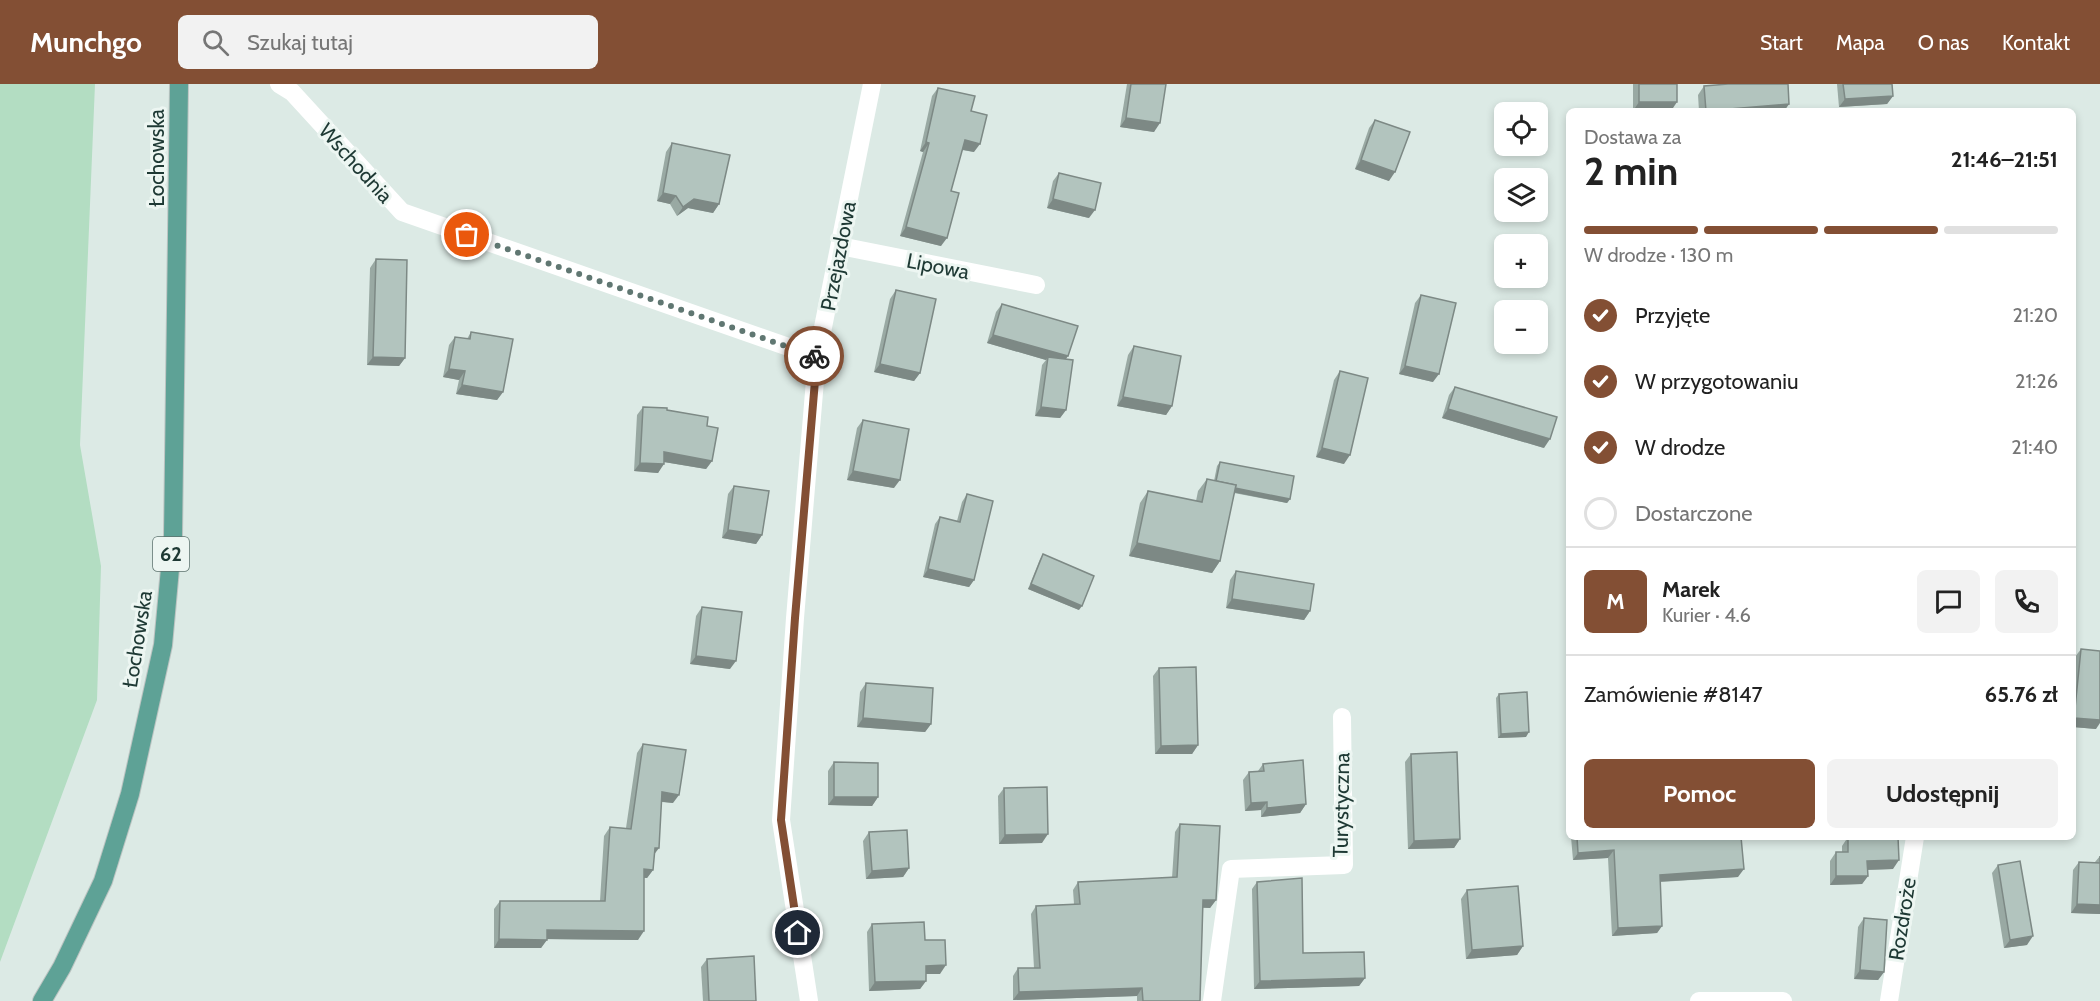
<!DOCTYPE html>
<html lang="pl">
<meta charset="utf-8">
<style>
body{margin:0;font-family:Cabin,sans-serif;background:#f2f2f2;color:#222;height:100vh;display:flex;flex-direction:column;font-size:22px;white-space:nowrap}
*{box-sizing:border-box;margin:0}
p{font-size:20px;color:#767676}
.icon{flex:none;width:33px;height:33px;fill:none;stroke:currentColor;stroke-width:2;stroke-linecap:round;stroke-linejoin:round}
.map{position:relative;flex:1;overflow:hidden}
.sheet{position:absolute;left:1566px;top:24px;width:510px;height:732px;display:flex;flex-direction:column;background:#fff;border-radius:9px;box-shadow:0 3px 9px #0003}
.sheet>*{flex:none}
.tools{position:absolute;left:1494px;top:18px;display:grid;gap:12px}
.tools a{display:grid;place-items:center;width:54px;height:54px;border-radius:9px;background:#fff;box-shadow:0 3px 9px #0003;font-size:30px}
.pin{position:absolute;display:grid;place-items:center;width:51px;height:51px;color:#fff;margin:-26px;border:3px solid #fff;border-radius:50%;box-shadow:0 2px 6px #0007}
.courier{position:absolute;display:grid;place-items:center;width:60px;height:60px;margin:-30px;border:4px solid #834f34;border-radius:50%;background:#fff;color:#222;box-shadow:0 2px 8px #0007}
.headline em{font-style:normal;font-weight:700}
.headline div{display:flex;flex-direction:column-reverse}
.headline{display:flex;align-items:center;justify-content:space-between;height:102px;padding:0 18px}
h1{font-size:39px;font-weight:700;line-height:45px}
.bar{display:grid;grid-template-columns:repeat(4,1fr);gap:9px 6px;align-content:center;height:72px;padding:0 18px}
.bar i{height:8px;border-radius:4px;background:#e0e0e0}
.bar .current{background:#834f34}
.bar p{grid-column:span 4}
.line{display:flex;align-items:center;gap:15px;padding:0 18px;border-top:2px solid #e0e0e0}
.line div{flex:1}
.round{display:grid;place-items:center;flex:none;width:63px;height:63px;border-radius:9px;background:#f2f2f2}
ol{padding:0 18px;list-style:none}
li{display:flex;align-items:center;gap:18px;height:66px}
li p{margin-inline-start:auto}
li .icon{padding:6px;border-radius:50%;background:#834f34;color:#fff;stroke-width:4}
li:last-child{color:#767676}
li i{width:33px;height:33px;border:3px solid #e0e0e0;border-radius:50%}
.action{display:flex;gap:12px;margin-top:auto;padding:12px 18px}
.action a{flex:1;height:69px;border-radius:9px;background:#834f34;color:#fff;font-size:24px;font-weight:700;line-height:69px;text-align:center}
.action a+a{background:#f2f2f2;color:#222}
header{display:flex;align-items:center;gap:36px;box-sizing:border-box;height:84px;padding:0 30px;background:#834f34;color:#fff}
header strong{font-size:28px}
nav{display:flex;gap:33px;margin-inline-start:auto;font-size:21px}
.search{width:420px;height:54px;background:#f2f2f2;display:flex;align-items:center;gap:15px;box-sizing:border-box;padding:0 21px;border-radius:9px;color:#767676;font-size:22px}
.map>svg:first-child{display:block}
.green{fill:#b3ddc2}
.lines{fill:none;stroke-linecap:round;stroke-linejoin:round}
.primary-casing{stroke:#bcc4c2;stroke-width:20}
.street{stroke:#fff;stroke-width:18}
.primary{stroke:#5ea296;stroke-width:18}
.wall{fill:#99a9a3}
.shaded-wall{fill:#7d8985}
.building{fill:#b2c4be;stroke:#7d8985;stroke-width:1.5}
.done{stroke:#607772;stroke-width:6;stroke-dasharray:0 10.8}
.route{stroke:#834f34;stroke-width:8}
.labels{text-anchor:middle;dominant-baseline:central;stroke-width:6;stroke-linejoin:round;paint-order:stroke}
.shield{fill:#edf6f2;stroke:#5c726d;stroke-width:1.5}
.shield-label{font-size:20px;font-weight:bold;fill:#1e3934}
.street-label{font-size:21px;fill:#1e3934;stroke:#edf6f2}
</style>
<header>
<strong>Munchgo</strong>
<div class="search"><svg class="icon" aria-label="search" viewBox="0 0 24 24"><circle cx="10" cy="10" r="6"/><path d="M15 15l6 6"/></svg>Szukaj tutaj</div>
<nav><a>Start</a><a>Mapa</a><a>O nas</a><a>Kontakt</a></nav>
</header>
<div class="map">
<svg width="2100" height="917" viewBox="0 0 2100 917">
<rect width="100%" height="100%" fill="#dceae5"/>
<polygon class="green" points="0,0 95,0 80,361 101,482 97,616 0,878"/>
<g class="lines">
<g class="primary-casing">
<polyline id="primary" points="42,917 62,883 103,797 130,710 163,561 173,452 179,0"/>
</g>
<g class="street">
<polyline points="279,0 292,8 402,128 817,273"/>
<polyline points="840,162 1036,201"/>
<polyline points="809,917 781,736 795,534 817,273 872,0"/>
<polyline points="1212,917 1231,785 1344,781 1342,633"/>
<polyline points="1699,917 1783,917"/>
<polyline points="1889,917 1915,753"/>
</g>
<use href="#primary" class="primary"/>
</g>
<g class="wall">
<polygon points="1127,0 1166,0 1154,48 1120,43"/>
<polygon points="1633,0 1677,0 1671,27 1633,27"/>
<polygon points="1837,0 1892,0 1893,12 1887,20 1839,23"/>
<polygon points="1704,2 1789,20 1784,27 1699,27 1698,11"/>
<polygon points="938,4 971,27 974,68 962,66 951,107 941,162 900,152 923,68 920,67 932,12"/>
<polygon points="1375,36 1389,97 1355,85 1369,44"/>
<polygon points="672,59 719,120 713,129 688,124 677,132 670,120 657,117 666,68"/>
<polygon points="1059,89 1089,134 1047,124 1053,97"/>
<polygon points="376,175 405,274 399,282 367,281 370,184"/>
<polygon points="896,206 920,289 914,297 874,288 890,215"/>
<polygon points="1421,211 1433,298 1399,290 1415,219"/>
<polygon points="1002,220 1066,275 1066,326 1060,334 1035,332 1042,281 1046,276 987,259 996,228"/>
<polygon points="471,248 503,308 497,316 456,310 459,296 443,293 449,261 455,253 467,255"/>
<polygon points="1134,262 1172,322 1166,331 1117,322 1128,271"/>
<polygon points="1340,287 1344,380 1316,373 1334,296"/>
<polygon points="1455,303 1544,364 1442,334 1449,311"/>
<polygon points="643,323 667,326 707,342 712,377 706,385 664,378 658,389 634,387 637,331"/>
<polygon points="863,336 894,404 847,396 857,344"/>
<polygon points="1220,378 1290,415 1287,419 1234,409 1220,477 1212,489 1129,472 1140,419 1148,407 1196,417 1198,407 1207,395 1214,397 1217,382"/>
<polygon points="734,402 762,451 756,460 722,454 728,410"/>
<polygon points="967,410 974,496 969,503 923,493 935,440 940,433 957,437 962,418"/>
<polygon points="1043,470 1079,526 1028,505 1040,475"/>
<polygon points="1236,487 1310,527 1304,536 1226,524 1230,496"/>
<polygon points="702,523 730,585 690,580 696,532"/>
<polygon points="2081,565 2096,645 2073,643 2073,594 2075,573"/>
<polygon points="1159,584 1198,661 1192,670 1155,670 1153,592"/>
<polygon points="866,599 931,640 925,648 857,643 860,608"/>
<polygon points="1499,610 1526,653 1498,654 1496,614"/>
<polygon points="643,660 673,719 662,718 654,771 653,786 647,794 644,794 638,856 547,855 541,864 494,864 494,825 500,817 600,817 604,752 610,743 626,744 637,669"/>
<polygon points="1411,670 1460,755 1454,764 1408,765 1405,678"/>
<polygon points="834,678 878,713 872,722 828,721 828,687"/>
<polygon points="1263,680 1306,720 1300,729 1261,733 1261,726 1245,727 1243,696 1249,688 1258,687"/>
<polygon points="1004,704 1042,759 999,760 998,712"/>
<polygon points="1180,740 1216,816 1210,824 1203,824 1200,917 1137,917 1137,912 1013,916 1013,892 1018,884 1034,884 1031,830 1036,822 1074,820 1073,806 1078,798 1172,794 1175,748"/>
<polygon points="869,748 909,784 903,793 866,795 863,757"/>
<polygon points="1571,753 1741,753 1738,793 1660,798 1662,842 1657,849 1612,852 1608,774 1573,776"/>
<polygon points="1848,753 1893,785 1868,786 1868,792 1862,800 1830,801 1830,777 1836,768 1842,768 1842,762"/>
<polygon points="2100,772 2100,830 2071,829 2073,786 2079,778 2095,778"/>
<polygon points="1998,781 2027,861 2004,864 1992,789"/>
<polygon points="1257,798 1303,869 1365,894 1359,902 1254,905 1252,805"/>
<polygon points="1467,806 1523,862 1517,871 1466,875 1461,815"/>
<polygon points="1864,834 1884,888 1878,896 1854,895 1858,843"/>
<polygon points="872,840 925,856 940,890 926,890 926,897 920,905 869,907 867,848"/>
<polygon points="707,875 756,917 703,917 701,883"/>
</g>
<g class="shaded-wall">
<polygon points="1893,12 1887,20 1839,23 1845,15"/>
<polygon points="1639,18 1677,18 1671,27 1633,27"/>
<polygon points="1789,20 1784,27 1711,27"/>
<polygon points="1126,34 1160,39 1154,48 1120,43"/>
<polygon points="965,56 980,60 974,68 959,65"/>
<polygon points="926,58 929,59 923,68 920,67"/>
<polygon points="1361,76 1395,88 1389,97 1355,85"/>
<polygon points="663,109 676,112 670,120 657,117"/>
<polygon points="694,115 719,120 713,129 688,124 677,132 683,123"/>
<polygon points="1053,115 1095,126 1089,134 1047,124"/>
<polygon points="906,143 947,154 941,162 900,152"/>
<polygon points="993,251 1068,272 1062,281 1048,273 1046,276 987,259"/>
<polygon points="373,273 405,274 399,282 367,281"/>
<polygon points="880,280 920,289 914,297 874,288"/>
<polygon points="1405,282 1439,290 1433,298 1399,290"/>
<polygon points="449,285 465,287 459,296 443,293"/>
<polygon points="462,301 503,308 497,316 456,310"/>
<polygon points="1123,313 1172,322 1166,331 1117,322"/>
<polygon points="1041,323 1066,326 1060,334 1035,332"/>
<polygon points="1448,325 1550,355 1544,364 1442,334"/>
<polygon points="1322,364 1350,371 1344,380 1316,373"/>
<polygon points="664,368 712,377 706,385 658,377"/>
<polygon points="640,379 664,380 658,389 634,387"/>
<polygon points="853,387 900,396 894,404 847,396"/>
<polygon points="1216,400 1290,415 1287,419 1212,404"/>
<polygon points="728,446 762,451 756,460 722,454"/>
<polygon points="1137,459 1220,477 1212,489 1129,472"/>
<polygon points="928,485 974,496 969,503 923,493"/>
<polygon points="1031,500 1082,522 1079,526 1028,505"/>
<polygon points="1232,515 1310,527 1304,536 1226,524"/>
<polygon points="696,572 736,577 730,585 690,580"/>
<polygon points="863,634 931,640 925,648 857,643"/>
<polygon points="2074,634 2100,636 2100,639 2096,645 2073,643 2073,636"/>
<polygon points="1529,648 1526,653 1498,654 1501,650"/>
<polygon points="1198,661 1192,670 1155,670 1161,662"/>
<polygon points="662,708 679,711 673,719 656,717"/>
<polygon points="834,713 878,713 872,722 828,721"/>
<polygon points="1267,718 1261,726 1245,727 1251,719"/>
<polygon points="1306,720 1300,729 1261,733 1267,724"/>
<polygon points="1048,750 1042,759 999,760 1005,751"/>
<polygon points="1460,755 1454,764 1408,765 1414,757"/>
<polygon points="655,764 659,764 653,772"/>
<polygon points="1614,766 1608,774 1573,776 1578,769"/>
<polygon points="1899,776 1893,785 1861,786 1867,777"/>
<polygon points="909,784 903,793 866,795 872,787"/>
<polygon points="644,785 653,786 647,794 638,793"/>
<polygon points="1744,785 1738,793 1654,798 1660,791"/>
<polygon points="1836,792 1868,792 1862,800 1830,801"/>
<polygon points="1203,816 1216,816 1210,824 1197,823"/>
<polygon points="2077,820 2100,821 2100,830 2071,829"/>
<polygon points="1662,842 1657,849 1612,852 1618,844"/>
<polygon points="547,846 644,847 638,856 541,855"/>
<polygon points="2033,852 2027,861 2004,864 2010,856"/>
<polygon points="499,855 547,856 541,864 494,864"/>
<polygon points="1523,862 1517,871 1466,875 1472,866"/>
<polygon points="946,881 940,890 920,890 926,882"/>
<polygon points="1860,886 1884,888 1878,896 1854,895"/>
<polygon points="1365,894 1359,902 1254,905 1260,897"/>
<polygon points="926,897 920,905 869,907 875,898"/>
<polygon points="1142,904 1137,912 1013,916 1019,908"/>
</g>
<g class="building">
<polygon points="1131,0 1166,0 1160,39 1126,34"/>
<rect x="1639" y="0" width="38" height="18"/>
<polygon points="1728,0 1788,0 1789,20 1706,27 1704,2"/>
<polygon points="1843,0 1892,0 1893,12 1845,15"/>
<polygon points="938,4 975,12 971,27 987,31 980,60 965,56 951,107 959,109 947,154 906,143 929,59 926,58"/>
<polygon points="1375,36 1410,48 1395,88 1361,76"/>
<polygon points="672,59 730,71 719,120 694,115 683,123 676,112 663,109"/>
<polygon points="1059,89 1101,99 1095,126 1053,115"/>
<polygon points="376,175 407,176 405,274 373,273"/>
<polygon points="896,206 936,215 920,289 880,280"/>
<polygon points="1421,211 1456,219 1439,290 1405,282"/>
<polygon points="1002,220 1078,242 1068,272 993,251"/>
<polygon points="471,248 513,255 503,308 462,301 465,287 449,285 455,253 470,255"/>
<polygon points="1134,262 1181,272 1172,322 1123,313"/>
<polygon points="1048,273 1073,276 1066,326 1041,323"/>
<polygon points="1340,287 1368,294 1350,371 1322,364"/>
<polygon points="1455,303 1557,333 1550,355 1448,325"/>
<polygon points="643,323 667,324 667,326 708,333 707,342 718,344 712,377 664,368 664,380 640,379"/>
<polygon points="863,336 909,345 900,396 853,387"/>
<polygon points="1220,378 1294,392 1290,415 1235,404 1236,401 1216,397"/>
<polygon points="1207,395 1236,401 1220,477 1137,459 1148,407 1202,418"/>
<polygon points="734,402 769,407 762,451 728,446"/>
<polygon points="967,410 993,417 974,496 928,485 940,433 960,438"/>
<polygon points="1043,470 1094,492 1082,522 1031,500"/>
<polygon points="1236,487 1314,500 1310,527 1232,515"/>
<polygon points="702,523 742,528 736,577 696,572"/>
<polygon points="2081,565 2100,567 2100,636 2074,634"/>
<polygon points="1196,583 1198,661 1161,662 1159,584"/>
<polygon points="866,599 933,604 931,640 863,634"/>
<polygon points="1527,608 1529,648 1501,650 1499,610"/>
<polygon points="643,660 686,666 679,711 662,708 659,764 655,764 653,786 644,785 644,847 547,846 547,856 499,855 500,817 605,817 610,743 631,745"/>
<polygon points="1457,668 1460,755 1414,757 1411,670"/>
<polygon points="1303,676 1306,720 1267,724 1267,718 1251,719 1249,688 1264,687 1263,680"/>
<polygon points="834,678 878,679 878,713 834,713"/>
<polygon points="1047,703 1048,750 1005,751 1004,704"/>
<polygon points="1180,740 1220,742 1216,816 1203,816 1200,917 1143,917 1142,904 1019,908 1018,884 1040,884 1036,822 1080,820 1078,798 1177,793"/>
<polygon points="907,746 909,784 872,787 869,748"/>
<polygon points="1577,753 1741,753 1744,785 1660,791 1662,842 1618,844 1614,766 1578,769"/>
<polygon points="1848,753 1898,753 1899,776 1867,777 1868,792 1836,792 1836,768 1848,768"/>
<polygon points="2100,772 2100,821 2077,820 2079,778 2100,779"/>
<polygon points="2020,777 2033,852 2010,856 1998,781"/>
<polygon points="1302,794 1303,869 1364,868 1365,894 1260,897 1257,798"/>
<polygon points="1518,802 1523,862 1472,866 1467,806"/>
<polygon points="1864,834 1887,836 1884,888 1860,886"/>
<polygon points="924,838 925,856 945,856 946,881 926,882 926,897 875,898 872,840"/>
<polygon points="754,872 756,917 709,917 707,875"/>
</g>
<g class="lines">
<polyline class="done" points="467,151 814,272"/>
<polyline class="route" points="798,849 781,736 795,534 817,273 814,272"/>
</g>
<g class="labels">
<rect class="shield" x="153" y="453" width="36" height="34" rx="4.5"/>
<g class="shield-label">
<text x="171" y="470">62</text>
</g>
<g class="street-label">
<text transform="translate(156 74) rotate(-90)">Łochowska</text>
<text transform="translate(356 79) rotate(48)">Wschodnia</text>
<text transform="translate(838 172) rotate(-79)">Przejazdowa</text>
<text transform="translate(938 182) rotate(11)">Lipowa</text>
<text transform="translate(137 555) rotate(-81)">Łochowska</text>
<text transform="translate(1341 721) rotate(-89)">Turystyczna</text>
<text transform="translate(1902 835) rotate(-81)">Rozdroże</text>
</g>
</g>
</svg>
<div class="tools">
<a><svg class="icon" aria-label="locate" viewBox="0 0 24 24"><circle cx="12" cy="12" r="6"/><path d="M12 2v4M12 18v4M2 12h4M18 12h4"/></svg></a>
<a><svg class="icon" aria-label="layers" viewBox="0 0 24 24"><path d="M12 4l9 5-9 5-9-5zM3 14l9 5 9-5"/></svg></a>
<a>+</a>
<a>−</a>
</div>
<div class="pin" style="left:467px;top:151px;background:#ea580c"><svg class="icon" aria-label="bag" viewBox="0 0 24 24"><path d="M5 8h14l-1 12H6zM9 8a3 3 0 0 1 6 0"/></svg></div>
<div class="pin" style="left:798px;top:849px;background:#1f2937"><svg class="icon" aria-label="home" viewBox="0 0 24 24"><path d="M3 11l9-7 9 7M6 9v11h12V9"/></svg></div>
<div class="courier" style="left:814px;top:272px"><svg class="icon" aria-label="bike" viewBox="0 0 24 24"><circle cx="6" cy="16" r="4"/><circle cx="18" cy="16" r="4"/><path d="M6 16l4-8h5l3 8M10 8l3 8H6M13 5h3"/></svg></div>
<section class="sheet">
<div class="headline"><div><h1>2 min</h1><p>Dostawa za</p></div><em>21:46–21:51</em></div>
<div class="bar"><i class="current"></i><i class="current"></i><i class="current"></i><i></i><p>W drodze · 130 m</p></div>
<ol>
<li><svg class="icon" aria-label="check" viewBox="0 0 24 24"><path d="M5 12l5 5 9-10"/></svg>Przyjęte<p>21:20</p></li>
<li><svg class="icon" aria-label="check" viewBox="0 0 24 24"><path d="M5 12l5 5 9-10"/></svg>W przygotowaniu<p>21:26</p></li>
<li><svg class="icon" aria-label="check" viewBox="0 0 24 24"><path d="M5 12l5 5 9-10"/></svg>W drodze<p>21:40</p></li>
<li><i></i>Dostarczone</li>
</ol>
<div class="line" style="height:108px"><b class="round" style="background:#834f34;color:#fff">M</b><div><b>Marek</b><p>Kurier · 4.6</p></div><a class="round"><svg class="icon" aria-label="chat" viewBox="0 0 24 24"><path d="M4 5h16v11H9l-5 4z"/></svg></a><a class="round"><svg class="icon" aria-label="phone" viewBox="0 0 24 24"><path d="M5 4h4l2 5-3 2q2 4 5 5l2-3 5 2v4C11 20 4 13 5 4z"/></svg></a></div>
<div class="line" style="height:78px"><div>Zamówienie #8147</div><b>65.76 zł</b></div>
<div class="action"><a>Pomoc</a><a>Udostępnij</a></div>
</section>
</div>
